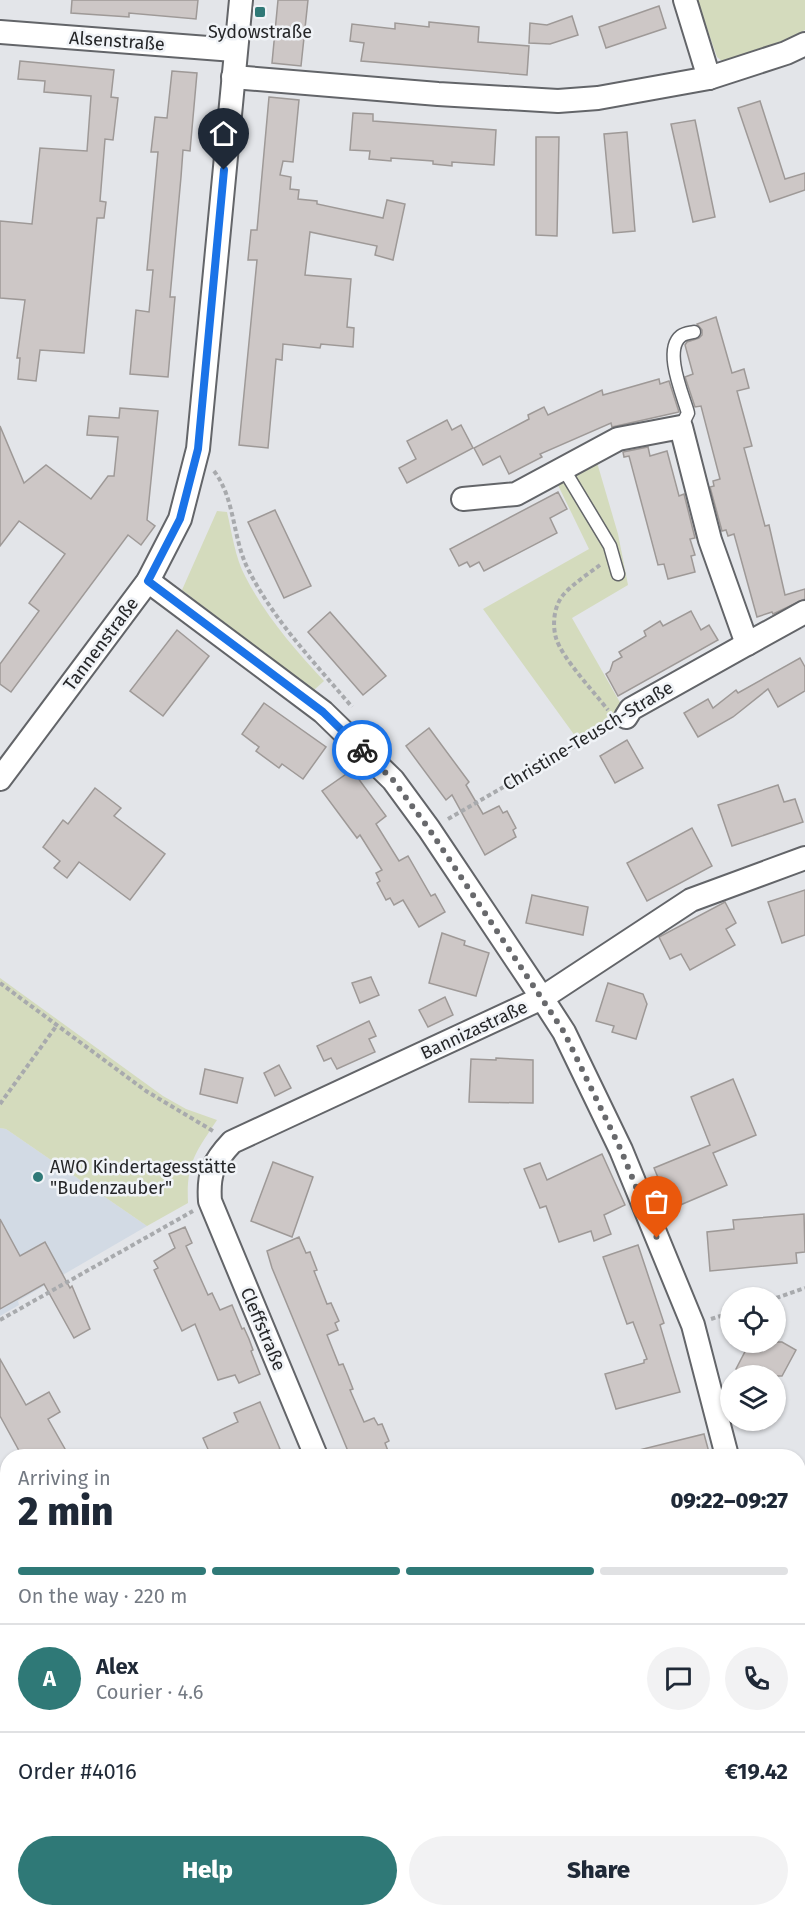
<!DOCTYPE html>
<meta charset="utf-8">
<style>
body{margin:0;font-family:"Fira Sans",sans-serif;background:#f2f2f3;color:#1f2937;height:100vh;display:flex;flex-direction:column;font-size:22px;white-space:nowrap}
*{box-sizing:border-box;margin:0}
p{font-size:20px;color:#747a83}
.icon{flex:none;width:33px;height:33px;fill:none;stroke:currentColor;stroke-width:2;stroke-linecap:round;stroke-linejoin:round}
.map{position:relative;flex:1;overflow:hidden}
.sheet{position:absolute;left:0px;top:1449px;width:806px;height:468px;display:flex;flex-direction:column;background:#fff;border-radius:24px 24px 0 0;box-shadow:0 2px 4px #0004}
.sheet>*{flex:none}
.controls{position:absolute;left:720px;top:1287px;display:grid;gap:12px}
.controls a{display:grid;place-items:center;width:66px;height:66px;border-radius:50%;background:#fff;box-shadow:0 2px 4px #0004;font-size:30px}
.pin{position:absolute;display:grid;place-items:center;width:51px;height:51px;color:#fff;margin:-62px -26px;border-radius:50% 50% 50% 0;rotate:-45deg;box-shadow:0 0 6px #0007}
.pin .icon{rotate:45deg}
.courier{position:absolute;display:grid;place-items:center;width:60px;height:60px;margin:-30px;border:4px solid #1a73e8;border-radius:50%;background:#fff;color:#222;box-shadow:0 2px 8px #0007}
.overview em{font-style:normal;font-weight:800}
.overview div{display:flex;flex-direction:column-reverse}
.overview{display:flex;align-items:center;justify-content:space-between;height:102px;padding:0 18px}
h1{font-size:39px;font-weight:800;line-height:45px}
.bar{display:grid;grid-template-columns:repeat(4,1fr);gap:9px 6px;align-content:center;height:72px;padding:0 18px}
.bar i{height:8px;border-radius:4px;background:#e0e1e3}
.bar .current{background:#2f7977}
.bar p{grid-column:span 4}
.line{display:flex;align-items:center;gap:15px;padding:0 18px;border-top:2px solid #e0e1e3}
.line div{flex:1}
.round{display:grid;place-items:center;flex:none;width:63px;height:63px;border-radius:32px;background:#f2f2f3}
.button{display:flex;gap:12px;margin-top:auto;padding:12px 18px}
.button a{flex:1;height:69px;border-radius:36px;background:#2f7977;color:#fff;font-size:24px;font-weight:800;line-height:69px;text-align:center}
.button a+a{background:#f2f2f3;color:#1f2937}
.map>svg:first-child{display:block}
.built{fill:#d2dae4}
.green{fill:#d4dbbd}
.building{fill:#cdc7c6;stroke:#9e9997;stroke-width:1.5}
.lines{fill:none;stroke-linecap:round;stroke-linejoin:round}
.lane-casing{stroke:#636569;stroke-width:15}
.street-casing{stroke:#636569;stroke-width:26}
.path{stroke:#a8aaad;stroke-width:4;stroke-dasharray:4.5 3;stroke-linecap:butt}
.lane{stroke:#fff;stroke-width:12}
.street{stroke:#fff;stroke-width:22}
.done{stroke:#68696c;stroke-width:6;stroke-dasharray:0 10.8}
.route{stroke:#1a73e8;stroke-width:8}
.poi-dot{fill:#2f7977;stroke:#f0f3f7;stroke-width:2}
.labels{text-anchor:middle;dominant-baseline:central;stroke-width:5;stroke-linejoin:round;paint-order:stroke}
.poi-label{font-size:18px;fill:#252628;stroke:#f0f3f7}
.street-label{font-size:18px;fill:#252628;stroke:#f0f3f7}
</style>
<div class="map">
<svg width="805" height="1917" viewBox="0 0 805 1917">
<rect width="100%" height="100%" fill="#e3e5e9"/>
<polygon class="built" points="0,1128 6,1129 147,1226 18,1301 19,1305 0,1316"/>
<g class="green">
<polygon points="697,0 805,0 805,30 782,41 722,61 717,57"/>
<polygon points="596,459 618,534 628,585 572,618 626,713 578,740 483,609 589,549 556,481"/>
<path d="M 217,511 L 227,512 C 232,533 235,557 245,576 C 265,615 294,649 324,681 L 313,691 L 182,590 Z"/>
<path d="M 0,978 L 163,1096 L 186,1109 L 217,1120 C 196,1152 186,1163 188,1203 L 147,1226 L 6,1129 L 0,1128 Z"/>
</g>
<g class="building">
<polygon points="72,0 198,0 196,19 129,13 129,17 71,13"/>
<polygon points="278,0 308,0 301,66 272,63"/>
<polygon points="659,6 666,28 606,48 599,27"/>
<polygon points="572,16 578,35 550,44 529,43 530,23 547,25"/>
<polygon points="429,22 479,27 478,42 529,46 527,75 361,61 364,43 350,41 352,24 395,29 395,23 429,27"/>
<polygon points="20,61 114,70 111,97 118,98 113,140 105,139 100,201 106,202 104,218 97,218 84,353 40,350 36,381 18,379 20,358 17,358 25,300 0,298 0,221 32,224 40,148 87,151 91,96 44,92 45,81 18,79"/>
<polygon points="172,71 197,73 190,151 183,150 181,177 170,297 175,297 168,377 130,374 136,310 149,312 153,270 147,270 158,152 151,152 155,117 167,118"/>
<polygon points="269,97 299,100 293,162 283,161 280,175 291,177 290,189 299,190 298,199 317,201 317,204 383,218 387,200 405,204 393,260 375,255 377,246 310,232 305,275 351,279 347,327 354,328 353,347 321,344 320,348 283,344 282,360 276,359 268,448 239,445 257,260 248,260 251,230 257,230"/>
<polygon points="760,101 785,179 805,173 805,190 770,202 738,108"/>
<polygon points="353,113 373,114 373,121 496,130 494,165 452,162 452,166 433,164 433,161 391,158 391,161 369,159 370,151 350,150"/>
<polygon points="695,120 715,217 693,222 671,124"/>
<polygon points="627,132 635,231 613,233 604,134"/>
<polygon points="536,137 559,137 557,236 536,235"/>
<polygon points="716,317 732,373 744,369 749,388 737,391 752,446 744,448 765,526 769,525 785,595 805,589 805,599 773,614 772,612 757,617 734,534 728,536 726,530 722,531 710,487 714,486 713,481 720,479 701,406 695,407 685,377 693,374 685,345 687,342 699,338 702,335 702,330 697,324"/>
<polygon points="659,379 660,384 669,381 679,412 612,427 611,423 540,454 542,457 509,474 500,456 483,465 474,448 529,419 528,415 544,407 548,415 602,390 603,395"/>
<polygon points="120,408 158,411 147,520 155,526 141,545 128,535 11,692 0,684 0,664 39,611 29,603 65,554 19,521 0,546 0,426 24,483 46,465 91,499 108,476 114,476 118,437 87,435 89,416 119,418"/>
<polygon points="447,420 452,430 461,425 473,448 407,483 399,468 416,459 407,441"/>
<polygon points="648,447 650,456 667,451 679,496 684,494 695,538 690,539 695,555 691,556 695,572 668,579 664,564 658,565 629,456 624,457 623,452"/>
<polygon points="558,492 567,509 550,518 557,533 484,571 479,562 470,567 467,562 459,566 450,549"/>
<polygon points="275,510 311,586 284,598 248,522"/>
<polygon points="691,611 701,630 709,625 718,640 618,696 606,674 610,671 613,662 622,657 619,652 646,636 644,631 660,621 663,626"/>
<polygon points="330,612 386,676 363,695 308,632"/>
<polygon points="177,630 209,656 163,716 130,691"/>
<polygon points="800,658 805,667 805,691 778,707 768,689 733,717 698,737 684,713 708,699 713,708 736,690 738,693"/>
<polygon points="264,703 326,747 303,779 282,764 279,768 256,751 259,747 242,734"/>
<polygon points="429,728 469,782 466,785 483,814 499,806 503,813 507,811 516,828 513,830 516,837 485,855 452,795 446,800 406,746"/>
<polygon points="627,740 643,768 615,783 600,756"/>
<polygon points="352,770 386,816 376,824 399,861 408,856 431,896 435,894 445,912 419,927 403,900 394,905 390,898 386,900 377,883 380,881 376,873 382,870 360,835 357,838 322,791"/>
<polygon points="778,785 784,802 795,799 803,822 732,846 718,805"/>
<polygon points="95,788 121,808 114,816 165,854 130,900 79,862 67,878 54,868 60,861 43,847 63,820 68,824"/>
<polygon points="692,828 712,866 647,901 627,863"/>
<polygon points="805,890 805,935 782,943 768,902"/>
<polygon points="532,895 588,907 583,935 526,923"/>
<polygon points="725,902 736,923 726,929 735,945 690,970 681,954 670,959 659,937"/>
<polygon points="442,933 465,941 464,945 489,953 476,996 429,983"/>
<polygon points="371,977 379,995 360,1003 352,983"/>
<polygon points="608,983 643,994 647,1004 636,1039 612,1032 614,1026 596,1021"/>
<polygon points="445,997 453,1015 428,1027 419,1010"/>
<polygon points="369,1021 376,1036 369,1039 375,1052 337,1069 331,1058 324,1061 317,1046"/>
<polygon points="496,1058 533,1060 533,1103 469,1102 471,1059 496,1060"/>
<polygon points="279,1065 291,1088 275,1096 264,1073"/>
<polygon points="205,1069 243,1078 237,1103 200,1094"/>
<polygon points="733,1079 756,1135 713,1153 727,1185 671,1209 654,1168 710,1145 691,1097"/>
<polygon points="602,1154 625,1205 604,1215 611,1234 594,1241 591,1231 559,1242 546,1206 540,1208 524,1169 540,1163 547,1180"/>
<polygon points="273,1162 313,1177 292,1237 251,1221"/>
<polygon points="804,1214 805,1252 796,1253 797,1263 710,1271 707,1232 734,1229 733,1220"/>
<polygon points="0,1219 20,1256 45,1242 70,1288 72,1286 90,1329 74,1338 44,1284 0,1309"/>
<polygon points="185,1227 192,1243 186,1246 208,1295 212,1293 220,1310 232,1305 242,1329 244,1328 249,1339 253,1350 251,1351 260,1374 239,1383 235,1375 218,1380 195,1324 182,1331 154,1270 158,1268 154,1261 175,1248 169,1234"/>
<polygon points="299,1237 306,1253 310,1252 317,1270 314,1271 327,1304 331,1303 339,1321 335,1323 338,1330 327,1335 339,1365 343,1364 348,1376 353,1389 350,1390 364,1422 374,1418 378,1425 382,1424 389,1441 385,1443 388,1451 374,1456 350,1456 272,1268 267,1251"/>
<polygon points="638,1245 664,1323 660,1325 680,1392 616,1409 605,1374 644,1363 644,1360 647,1359 633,1322 627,1324 603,1257"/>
<polygon points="750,1342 782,1342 796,1350 782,1376 748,1376 736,1369"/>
<polygon points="0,1359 26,1405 49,1392 60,1412 48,1419 69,1456 22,1456 0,1416"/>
<polygon points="260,1402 280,1449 260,1456 211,1456 203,1438 238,1422 234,1413"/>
<polygon points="704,1434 710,1456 640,1456 639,1450"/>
</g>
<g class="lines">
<g class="lane-casing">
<g id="lane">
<path d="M 681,427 L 688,413 C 683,395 663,350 681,336 C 685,333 690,333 694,332"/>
<polyline points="563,468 610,546 618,574"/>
</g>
</g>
<g class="street-casing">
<g id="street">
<polyline points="685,0 709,78"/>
<polyline points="0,32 234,50"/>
<polyline points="233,77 438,94 558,101 598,98 709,78 786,53 805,44"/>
<polyline points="463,499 516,494 618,439 681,427 710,540 747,644 805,612"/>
<polyline points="148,581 323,712 393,780 429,829 542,998 564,1032 621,1150 693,1325 727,1456"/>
<polyline points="626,717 631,709 747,644"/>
<polyline points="0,779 148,581 180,519 198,449 241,0"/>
<path d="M 316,1456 L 210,1201 C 208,1174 213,1162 232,1142 L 542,998 L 691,900 L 805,858"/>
<polyline points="0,1488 8,1499"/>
<polyline points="798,1781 805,1807"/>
<polyline points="508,1910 511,1917"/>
</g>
</g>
<g class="path">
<path d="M 214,471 C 236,500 232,539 249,571 C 275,622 315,663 352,707"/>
<path d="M 600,565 C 588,574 574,583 564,594 C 554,605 552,624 556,638 C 562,658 594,692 608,710"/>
<polyline points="448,819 608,727"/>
<polyline points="0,983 146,1091 213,1131"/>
<polyline points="0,1104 57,1025"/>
<polyline points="776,1298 805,1288"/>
<polyline points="711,1319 730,1313"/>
<polyline points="0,1320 193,1211"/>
</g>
<use href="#lane" class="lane"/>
<use href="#street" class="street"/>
</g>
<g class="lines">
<polyline class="done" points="362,750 393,780 429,829 564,1032 621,1150 657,1238"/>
<polyline class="route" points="224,170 198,449 180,519 148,581 323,712 362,750"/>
</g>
<g class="poi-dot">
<rect x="254" y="6" width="12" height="12" rx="3"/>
<circle cx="38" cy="1177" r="6"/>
</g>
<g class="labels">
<g class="poi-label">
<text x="260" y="32">Sydowstraße</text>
<text x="50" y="1167" text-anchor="start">AWO Kindertagesstätte<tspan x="50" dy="21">"Budenzauber"</tspan></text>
</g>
<g class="street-label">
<text transform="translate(117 41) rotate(4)">Alsenstraße</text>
<text transform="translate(101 644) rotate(-53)">Tannenstraße</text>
<text transform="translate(588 736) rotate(-31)">Christine-Teusch-Straße</text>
<text transform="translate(474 1030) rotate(-25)">Bannizastraße</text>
<text transform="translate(263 1329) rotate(67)">Cleffstraße</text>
</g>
</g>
</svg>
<div class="controls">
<a><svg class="icon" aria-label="locate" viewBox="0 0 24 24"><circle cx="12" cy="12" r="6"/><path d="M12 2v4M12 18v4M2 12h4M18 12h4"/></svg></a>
<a><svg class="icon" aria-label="layers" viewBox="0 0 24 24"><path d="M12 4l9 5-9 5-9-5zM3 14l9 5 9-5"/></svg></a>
</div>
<div class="pin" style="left:657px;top:1238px;background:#ea580c"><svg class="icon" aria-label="bag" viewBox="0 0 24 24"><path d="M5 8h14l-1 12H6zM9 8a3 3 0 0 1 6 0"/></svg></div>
<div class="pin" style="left:224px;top:170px;background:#1f2937"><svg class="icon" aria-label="home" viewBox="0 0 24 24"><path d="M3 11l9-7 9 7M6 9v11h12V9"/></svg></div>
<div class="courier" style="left:362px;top:750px"><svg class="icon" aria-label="bike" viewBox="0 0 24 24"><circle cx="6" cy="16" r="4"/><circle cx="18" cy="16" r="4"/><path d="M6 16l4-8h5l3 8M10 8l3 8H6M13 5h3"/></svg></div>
<section class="sheet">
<div class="overview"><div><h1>2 min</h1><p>Arriving in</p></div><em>09:22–09:27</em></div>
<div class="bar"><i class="current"></i><i class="current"></i><i class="current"></i><i></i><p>On the way · 220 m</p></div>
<div class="line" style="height:108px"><b class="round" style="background:#2f7977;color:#fff">A</b><div><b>Alex</b><p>Courier · 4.6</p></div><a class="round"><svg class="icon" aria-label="chat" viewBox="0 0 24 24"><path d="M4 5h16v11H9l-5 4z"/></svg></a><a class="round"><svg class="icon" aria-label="phone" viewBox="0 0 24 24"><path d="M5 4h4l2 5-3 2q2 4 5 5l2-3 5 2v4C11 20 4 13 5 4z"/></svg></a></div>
<div class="line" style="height:78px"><div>Order #4016</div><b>€19.42</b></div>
<div class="button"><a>Help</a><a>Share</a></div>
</section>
</div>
